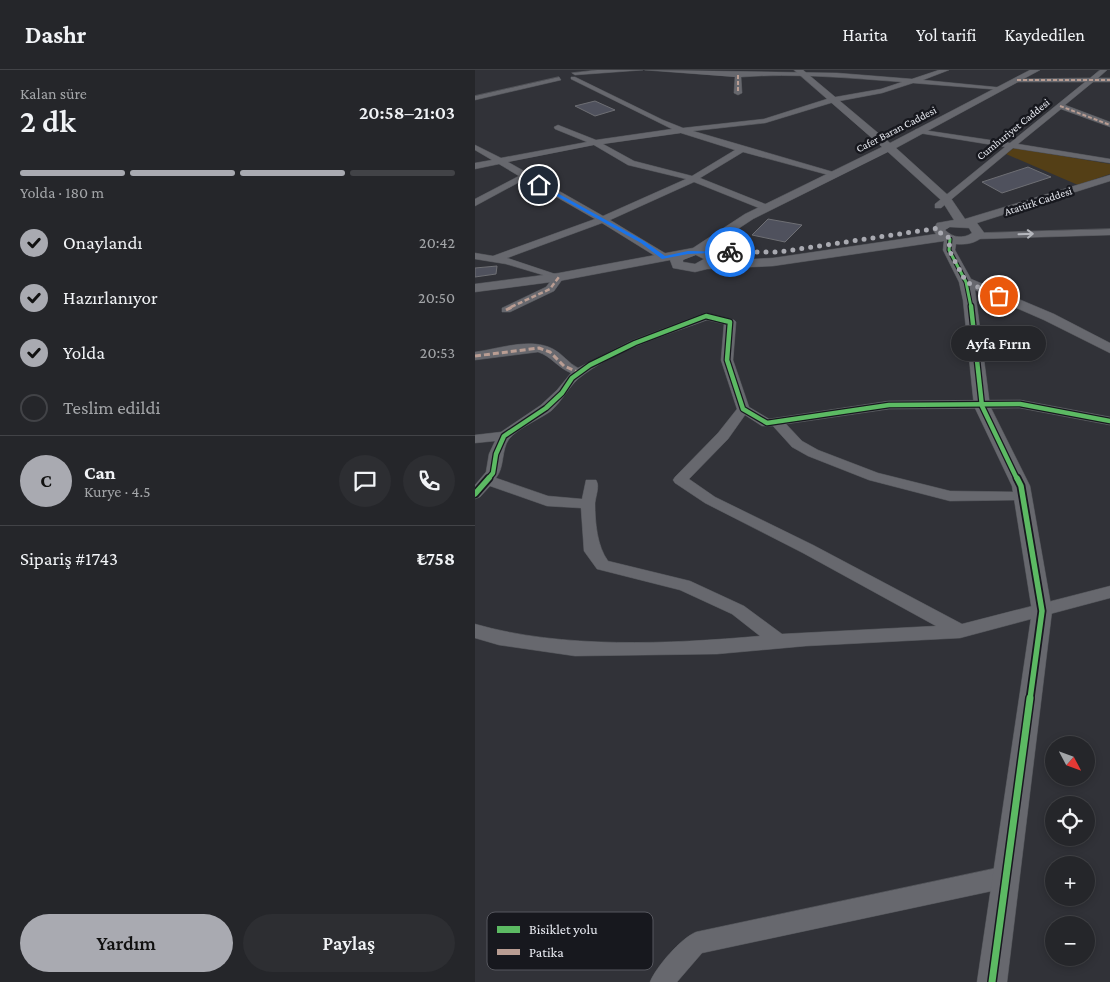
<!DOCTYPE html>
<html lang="tr">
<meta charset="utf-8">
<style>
body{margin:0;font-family:"Crimson Pro",serif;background:#2d2e32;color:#f1f3f6;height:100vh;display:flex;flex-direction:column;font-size:19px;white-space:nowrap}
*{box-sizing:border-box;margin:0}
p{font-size:16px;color:#a3a5a8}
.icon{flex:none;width:28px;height:28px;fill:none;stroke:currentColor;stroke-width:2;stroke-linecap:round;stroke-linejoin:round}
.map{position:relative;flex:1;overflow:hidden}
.side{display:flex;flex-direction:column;background:#25262a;width:475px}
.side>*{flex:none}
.needle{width:32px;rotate:131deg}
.controls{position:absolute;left:570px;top:666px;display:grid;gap:10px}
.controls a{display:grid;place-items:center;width:50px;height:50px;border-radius:50%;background:#25262a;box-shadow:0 2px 8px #0003,0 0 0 1px #424347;font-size:25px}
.pin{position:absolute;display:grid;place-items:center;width:42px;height:42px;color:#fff;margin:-21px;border:2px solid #fff;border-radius:50%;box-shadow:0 1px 5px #0007}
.courier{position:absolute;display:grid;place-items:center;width:50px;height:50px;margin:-25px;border:4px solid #1a73e8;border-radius:50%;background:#fff;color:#222;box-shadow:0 1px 6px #0007}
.bubble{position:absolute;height:35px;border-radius:18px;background:#25262a;box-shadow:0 2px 8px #0003,0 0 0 1px #424347;font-size:16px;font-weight:600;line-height:35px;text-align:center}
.overview em{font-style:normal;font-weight:600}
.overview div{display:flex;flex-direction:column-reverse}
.overview{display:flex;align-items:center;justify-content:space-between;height:85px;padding:0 20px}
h1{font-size:32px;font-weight:600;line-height:38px}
.bar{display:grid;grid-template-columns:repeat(4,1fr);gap:8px 5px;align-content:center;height:60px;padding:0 20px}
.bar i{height:6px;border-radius:4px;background:#424347}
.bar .current{background:#a9aab1}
.bar p{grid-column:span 4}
.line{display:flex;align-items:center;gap:12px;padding:0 20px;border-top:1px solid #424347}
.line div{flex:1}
.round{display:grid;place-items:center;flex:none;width:52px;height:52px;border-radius:26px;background:#2d2e32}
ol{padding:0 20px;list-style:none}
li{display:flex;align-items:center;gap:15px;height:55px}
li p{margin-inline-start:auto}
li .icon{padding:5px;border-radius:50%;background:#a9aab1;color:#111;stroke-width:4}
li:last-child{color:#a3a5a8}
li i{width:28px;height:28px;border:2px solid #424347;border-radius:50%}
.action{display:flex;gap:10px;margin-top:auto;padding:10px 20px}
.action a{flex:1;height:58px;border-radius:30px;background:#a9aab1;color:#111;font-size:20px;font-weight:600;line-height:58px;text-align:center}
.action a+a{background:#2d2e32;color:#f1f3f6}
header{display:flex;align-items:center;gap:30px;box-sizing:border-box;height:70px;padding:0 25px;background:#25262a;border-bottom:1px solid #424347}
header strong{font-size:24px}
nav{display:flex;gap:28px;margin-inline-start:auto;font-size:18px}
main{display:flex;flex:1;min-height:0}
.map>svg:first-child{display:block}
.green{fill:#543f16}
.building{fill:#4f515d;stroke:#6e6f74}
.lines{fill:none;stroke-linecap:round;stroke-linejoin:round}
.minor-casing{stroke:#4f5156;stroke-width:1}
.tertiary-casing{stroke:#4f5156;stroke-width:1}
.minor{fill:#67686e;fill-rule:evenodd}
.tertiary{fill:#67686e;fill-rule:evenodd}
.quiet-far2{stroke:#b99d93;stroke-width:2;stroke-dasharray:4 2;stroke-linecap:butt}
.quiet-far1{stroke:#b99d93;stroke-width:2.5;stroke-dasharray:5 2.5;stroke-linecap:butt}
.quiet{stroke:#b99d93;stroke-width:3;stroke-dasharray:6 3;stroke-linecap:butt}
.cycleway-far3-casing{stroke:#17181e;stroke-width:5}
.cycleway-far2-casing{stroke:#17181e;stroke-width:7}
.cycleway-far1-casing{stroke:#17181e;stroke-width:9}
.cycleway-casing{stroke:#17181e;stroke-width:10}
.cycleway-far3{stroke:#5cba63;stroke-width:3}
.cycleway-far2{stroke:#5cba63;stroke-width:4.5}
.cycleway-far1{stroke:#5cba63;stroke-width:5.5}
.cycleway{stroke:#5cba63;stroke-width:7}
.oneway{stroke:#b5b7bd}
.route{fill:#1a73e8}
.done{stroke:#a9aab1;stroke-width:5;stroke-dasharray:0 9}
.labels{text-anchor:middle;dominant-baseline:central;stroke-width:5;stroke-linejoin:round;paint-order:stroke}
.far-street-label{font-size:11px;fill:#e9ebf2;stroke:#17181e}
.key{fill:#17181e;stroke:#56575e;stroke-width:1}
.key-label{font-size:14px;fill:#e9ebf2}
</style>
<header>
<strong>Dashr</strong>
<nav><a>Harita</a><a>Yol tarifi</a><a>Kaydedilen</a></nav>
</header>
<main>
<section class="side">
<div class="overview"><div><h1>2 dk</h1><p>Kalan süre</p></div><em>20:58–21:03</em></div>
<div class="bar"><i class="current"></i><i class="current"></i><i class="current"></i><i></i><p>Yolda · 180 m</p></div>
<ol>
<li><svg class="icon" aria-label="check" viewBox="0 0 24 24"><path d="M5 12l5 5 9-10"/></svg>Onaylandı<p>20:42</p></li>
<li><svg class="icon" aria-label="check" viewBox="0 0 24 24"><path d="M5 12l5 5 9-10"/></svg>Hazırlanıyor<p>20:50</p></li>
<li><svg class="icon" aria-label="check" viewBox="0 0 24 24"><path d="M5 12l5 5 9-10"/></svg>Yolda<p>20:53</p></li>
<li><i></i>Teslim edildi</li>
</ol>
<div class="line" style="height:90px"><b class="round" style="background:#a9aab1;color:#111">C</b><div><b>Can</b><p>Kurye · 4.5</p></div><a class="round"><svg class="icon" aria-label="chat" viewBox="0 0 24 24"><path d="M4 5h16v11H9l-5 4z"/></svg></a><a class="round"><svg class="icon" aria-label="phone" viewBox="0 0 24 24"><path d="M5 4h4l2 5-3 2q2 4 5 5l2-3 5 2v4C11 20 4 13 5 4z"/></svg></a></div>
<div class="line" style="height:65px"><div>Sipariş #1743</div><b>₺758</b></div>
<div class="action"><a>Yardım</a><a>Paylaş</a></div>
</section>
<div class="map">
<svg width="635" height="912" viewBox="0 0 635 912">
<rect width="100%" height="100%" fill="#313238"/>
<polygon class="green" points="539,78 635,94 635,104 603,115 531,84"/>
<g class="building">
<polygon points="120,31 140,40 120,46 100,36"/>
<polygon points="553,97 576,107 527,123 507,112"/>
<polygon points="293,149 327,155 310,172 277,165"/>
<polygon points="22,196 21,204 0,207 0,198"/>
</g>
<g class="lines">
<g class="minor-casing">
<g id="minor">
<polygon points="122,0 168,0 100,5 97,3"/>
<path d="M 170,0 L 362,3 L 437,9 L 464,0 L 474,0 L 448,10 L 530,18 L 527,20 L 438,13 L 407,23 L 359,32 L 290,53 L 218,61 L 365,104 L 361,107 L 268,82 L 225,108 L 295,136 L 295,140 L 289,140 L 219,112 L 135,150 L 193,185 L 193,189 L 185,189 L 127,153 L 32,188 L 89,207 L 79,221 L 35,242 L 27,242 L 27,238 L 71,217 L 78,208 L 31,194 L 0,189 L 0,183 L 18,186 L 120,149 L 50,109 L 0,136 L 0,129 L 44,106 L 24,94 L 0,99 L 0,93 L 17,90 L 0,80 L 0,75 L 26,88 L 112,72 L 80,59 L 79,57 L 83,55 L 121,70 L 197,59 L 96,9 L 96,7 L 100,7 L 188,50 L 208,58 L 289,49 L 355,28 L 406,19 L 427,12 C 374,8 320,3 266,7 L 267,23 L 263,25 L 259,23 L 260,7 ZM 206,63 L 260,80 L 217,106 L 159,91 L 128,74 ZM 119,75 L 153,95 L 211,109 L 128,146 L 33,92 Z"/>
<polygon points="625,0 632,0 623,8 635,8 635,12 618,12 590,35 635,52 635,57 586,39 543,74 635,89 635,93 538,78 466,138 460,138 460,134 530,77 444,63 440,61 441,59 535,73 610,12 542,12 540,9 615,8"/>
<polygon points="84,7 86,10 0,30 0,26"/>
<polygon points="635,159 635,165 502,169 497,166 502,163"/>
<path d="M 231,243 L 259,250 L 261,252 L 258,290 L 274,337 L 294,349 L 414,331 L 545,330 L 635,347 L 635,355 L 545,338 L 414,339 L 311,354 L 327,371 L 343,380 L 403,403 L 475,421 L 552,422 L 554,425 L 547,430 L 475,431 L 394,410 L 333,386 L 317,377 L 298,356 L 287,356 L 270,345 L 253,369 L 214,409 L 240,427 L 338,475 L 487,554 L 635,516 L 635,528 L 485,568 L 331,576 L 242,584 L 100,586 L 24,575 L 0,568 L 0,554 C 87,579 195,574 285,566 L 257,544 L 205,520 L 122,499 L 109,481 L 106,438 L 72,436 L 15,416 L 5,427 L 0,429 L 0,415 L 11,402 L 14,384 L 20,371 L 0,373 L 0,365 L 26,362 L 66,335 L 82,320 L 96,303 C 83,298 76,286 63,282 L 0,290 L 0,282 C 23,279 56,267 78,279 C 88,284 93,293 103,298 L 156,271 ZM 232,250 L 249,254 L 246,290 L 262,339 L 243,363 L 200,407 L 198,410 L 200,413 L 230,433 L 328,483 L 461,556 L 307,564 L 269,536 L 215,511 L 133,491 C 122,476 120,452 120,433 C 121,425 125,416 121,410 L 111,410 L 107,429 L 73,426 L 21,408 C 30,397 26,380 34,369 C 43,358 65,349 76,341 C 87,331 94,317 103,309 C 139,280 189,266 232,250 Z"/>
<path d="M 531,796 L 539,799 L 542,807 L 539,815 L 531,818 L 227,883 L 202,912 L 175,912 C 181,897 206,868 221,862 Z"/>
</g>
</g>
<g class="tertiary-casing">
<path id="tertiary" d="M 319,0 L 328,0 L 415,73 L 555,0 L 565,0 L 421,78 L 475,127 L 490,149 L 635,105 L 635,111 L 502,153 L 510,164 C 503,173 492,175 481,174 L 480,180 L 496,209 L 579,244 L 635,273 L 635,283 L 569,250 L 500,220 L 515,336 L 555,416 L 577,541 L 532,912 L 502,912 L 557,541 L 537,416 L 499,336 L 488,230 L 484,212 L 468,180 L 469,171 L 298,196 L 232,199 L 220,202 L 198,198 L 195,190 L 84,211 L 0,222 L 0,214 L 84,203 L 218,178 L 270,144 L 407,77 ZM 413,82 L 467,131 L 479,150 L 462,153 L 458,160 L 461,164 L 298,188 L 241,191 L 240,186 L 231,180 L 278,149 ZM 475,157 L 494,158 L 497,163 C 488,169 478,168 470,160 ZM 221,185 L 229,189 L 220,194 L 208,192 L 208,190 Z"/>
</g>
<use href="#minor" class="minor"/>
<use href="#tertiary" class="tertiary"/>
<g class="quiet-far2">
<polyline points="263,5 263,23"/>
<polyline points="542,10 635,10"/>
<polyline points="585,36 635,55"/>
</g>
<polyline class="quiet-far1" points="36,237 75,219 84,207"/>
<g class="quiet">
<polyline points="31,240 39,236"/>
<polyline points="0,286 64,278 75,282 89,296 105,303"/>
</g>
<g class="cycleway-far3-casing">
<polyline id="cycleway-far3" points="475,169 474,180 491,212 496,237"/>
</g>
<g class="cycleway-far2-casing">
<g id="cycleway-far2">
<polyline points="496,236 507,336 542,409"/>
<polyline points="13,409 18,403 21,384 29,366 71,338 87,323 97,308 115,295 160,273 231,246 255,252 252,290 268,339 292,353 414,335 545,334 635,351"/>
</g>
</g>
<g class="cycleway-far1-casing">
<g id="cycleway-far1">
<polyline points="542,408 546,416 567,541 555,629"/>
<polyline points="0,424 14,408"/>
</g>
</g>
<g class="cycleway-casing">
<polyline id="cycleway" points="517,912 555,628"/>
</g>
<use href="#cycleway-far3" class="cycleway-far3"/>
<use href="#cycleway-far2" class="cycleway-far2"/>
<use href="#cycleway-far1" class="cycleway-far1"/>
<use href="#cycleway" class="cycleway"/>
</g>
<defs><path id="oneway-shaft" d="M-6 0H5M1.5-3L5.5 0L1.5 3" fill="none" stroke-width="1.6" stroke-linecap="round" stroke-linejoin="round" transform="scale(1.25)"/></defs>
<use class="oneway" href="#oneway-shaft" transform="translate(551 164) rotate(-2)"/>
<polygon class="route" points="66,114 169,171 190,186 213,181 258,182 213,184 187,189 166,173 62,115"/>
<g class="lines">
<polyline class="done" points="255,182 304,182 464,158 466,164 475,168 474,180 491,212 524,226"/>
</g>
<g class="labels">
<g class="far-street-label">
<text transform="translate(421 59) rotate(-27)">Cafer Baran Caddesi</text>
<text transform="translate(538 59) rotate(-39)">Cumhuriyet Caddesi</text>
<text transform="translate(563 131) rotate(-18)">Atatürk Caddesi</text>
</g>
</g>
<rect x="12" y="842" width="166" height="58" rx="8" class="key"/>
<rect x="22" y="856" width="23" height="7" fill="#5cba63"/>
<rect x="22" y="879" width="23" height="6" fill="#b99d93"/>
<g class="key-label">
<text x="54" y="864">Bisiklet yolu</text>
<text x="54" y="887">Patika</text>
</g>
</svg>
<div class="controls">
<a><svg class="needle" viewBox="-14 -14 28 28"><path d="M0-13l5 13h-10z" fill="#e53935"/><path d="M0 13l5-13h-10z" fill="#a3a5a8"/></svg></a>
<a><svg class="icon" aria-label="locate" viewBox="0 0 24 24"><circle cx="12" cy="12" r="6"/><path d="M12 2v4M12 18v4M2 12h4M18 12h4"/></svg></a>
<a>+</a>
<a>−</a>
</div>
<div class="pin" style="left:524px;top:226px;background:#ea580c"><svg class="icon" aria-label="bag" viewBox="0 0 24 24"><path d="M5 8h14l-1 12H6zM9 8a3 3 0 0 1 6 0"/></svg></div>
<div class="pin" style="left:64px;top:115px;background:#1f2937"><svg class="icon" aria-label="home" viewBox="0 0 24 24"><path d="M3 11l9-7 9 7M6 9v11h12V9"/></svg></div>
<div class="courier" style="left:255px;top:182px"><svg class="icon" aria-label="bike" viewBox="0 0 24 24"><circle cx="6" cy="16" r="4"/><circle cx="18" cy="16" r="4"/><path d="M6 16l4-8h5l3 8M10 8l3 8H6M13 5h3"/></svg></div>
<div class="bubble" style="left:476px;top:256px;width:95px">Ayfa Fırın</div>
</div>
</main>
